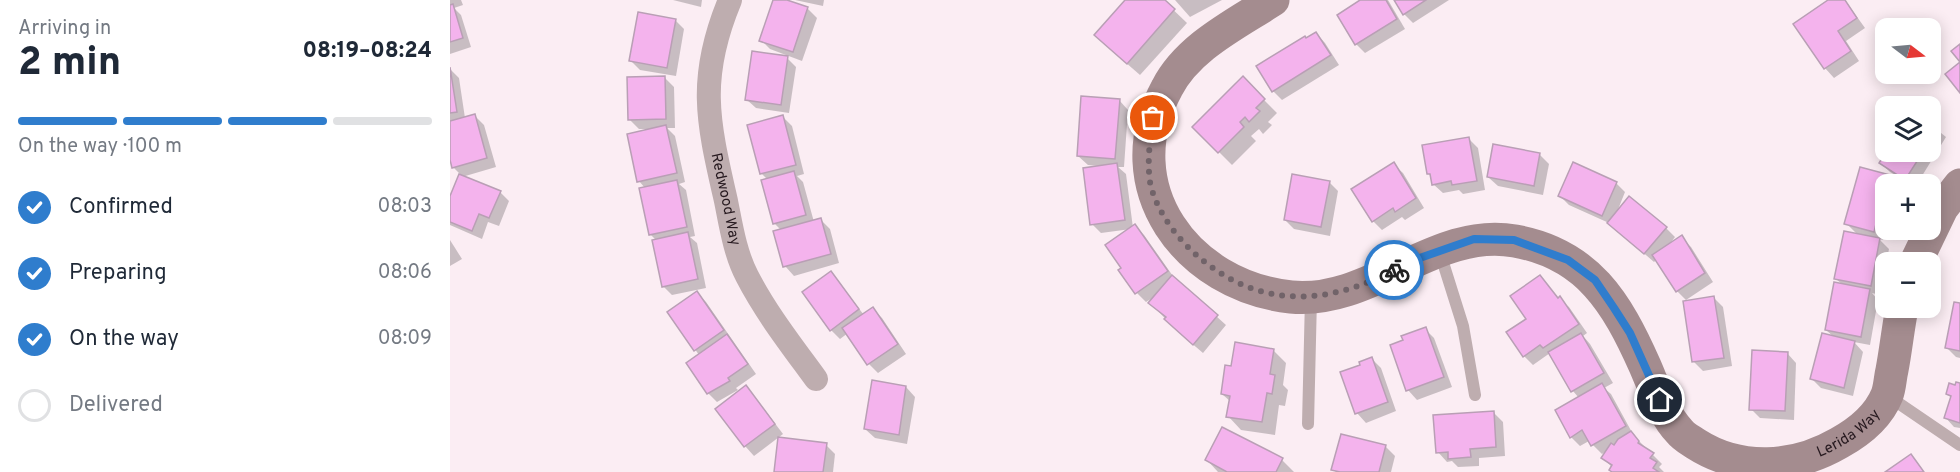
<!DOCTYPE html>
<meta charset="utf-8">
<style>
body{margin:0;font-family:Overpass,sans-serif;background:#f6f6f7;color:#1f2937;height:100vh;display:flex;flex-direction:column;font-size:22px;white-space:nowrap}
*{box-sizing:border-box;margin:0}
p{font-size:20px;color:#747a83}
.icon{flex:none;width:33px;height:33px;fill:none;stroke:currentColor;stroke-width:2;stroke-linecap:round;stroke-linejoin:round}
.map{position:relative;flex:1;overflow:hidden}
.side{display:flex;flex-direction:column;background:#fff;width:450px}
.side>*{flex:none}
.needle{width:39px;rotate:106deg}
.tools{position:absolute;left:1425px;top:18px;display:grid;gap:12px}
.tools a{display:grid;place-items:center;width:66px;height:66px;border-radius:12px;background:#fff;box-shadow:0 3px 15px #0003;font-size:30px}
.pin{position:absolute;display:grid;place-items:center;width:51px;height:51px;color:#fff;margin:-26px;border:3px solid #fff;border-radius:50%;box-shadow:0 2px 6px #0007}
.courier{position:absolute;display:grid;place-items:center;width:60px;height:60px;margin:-30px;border:4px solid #2f7dcd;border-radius:50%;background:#fff;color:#222;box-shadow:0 2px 8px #0007}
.headline em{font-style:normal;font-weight:800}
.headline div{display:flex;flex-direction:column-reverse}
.headline{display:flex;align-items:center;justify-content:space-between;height:102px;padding:0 18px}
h1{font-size:39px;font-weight:800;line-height:45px}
.bar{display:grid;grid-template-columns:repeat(4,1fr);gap:9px 6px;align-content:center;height:72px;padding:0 18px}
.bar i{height:8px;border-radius:4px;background:#e0e1e3}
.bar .active{background:#2f7dcd}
.bar p{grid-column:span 4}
ol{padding:0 18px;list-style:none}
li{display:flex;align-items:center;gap:18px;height:66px}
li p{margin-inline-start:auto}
li .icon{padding:6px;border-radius:50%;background:#2f7dcd;color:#fff;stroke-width:4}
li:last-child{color:#747a83}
li i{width:33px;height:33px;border:3px solid #e0e1e3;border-radius:50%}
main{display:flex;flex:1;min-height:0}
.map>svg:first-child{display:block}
.shadow{fill:#0003}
.building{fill:#f4b3ed;stroke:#b99fb5;stroke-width:1.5}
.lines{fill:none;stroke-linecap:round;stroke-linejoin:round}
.lane{stroke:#beadaf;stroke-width:12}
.street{stroke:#beadaf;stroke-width:24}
.secondary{stroke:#a48c8f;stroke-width:33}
.done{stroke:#716369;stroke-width:6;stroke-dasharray:0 10.8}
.route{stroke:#2f7dcd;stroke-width:8}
.labels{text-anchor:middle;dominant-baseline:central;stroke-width:6;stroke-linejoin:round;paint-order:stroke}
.street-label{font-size:15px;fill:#26191f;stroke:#fff}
</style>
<main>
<section class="side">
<div class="headline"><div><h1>2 min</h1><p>Arriving in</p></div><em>08:19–08:24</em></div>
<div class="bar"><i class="active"></i><i class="active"></i><i class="active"></i><i></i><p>On the way · 100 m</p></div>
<ol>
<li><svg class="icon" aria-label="check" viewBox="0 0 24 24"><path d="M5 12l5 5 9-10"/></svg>Confirmed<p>08:03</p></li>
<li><svg class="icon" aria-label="check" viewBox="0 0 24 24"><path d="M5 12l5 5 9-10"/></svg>Preparing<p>08:06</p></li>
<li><svg class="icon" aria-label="check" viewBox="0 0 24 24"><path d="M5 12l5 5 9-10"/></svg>On the way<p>08:09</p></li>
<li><i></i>Delivered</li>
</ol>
</section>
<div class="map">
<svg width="1510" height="472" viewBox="0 0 1510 472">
<rect width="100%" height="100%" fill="#fbedf3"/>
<g class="shadow">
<polygon points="0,0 11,0 13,5 4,8 11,15 21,47 0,54"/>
<polygon points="223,0 252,0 251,7"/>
<polygon points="325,0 332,0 358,9 367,18 352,61 320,49 311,40"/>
<polygon points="345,0 374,0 373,6"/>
<polygon points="677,0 713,0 737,23 690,75 659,48"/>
<polygon points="725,0 772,0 740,17"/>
<polygon points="913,0 938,0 955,29 915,53 906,44"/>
<polygon points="945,0 999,0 963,23 954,14"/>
<polygon points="1380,0 1395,0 1415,28 1396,41 1409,61 1384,78 1375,68"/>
<polygon points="225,20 234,29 226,76 190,70 181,61"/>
<polygon points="866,33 875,43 889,65 832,100 823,91 856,40"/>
<polygon points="337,58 346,67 339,113 306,108 296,99"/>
<polygon points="0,69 9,78 15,118 24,115 34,125 46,167 12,177 50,192 59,201 49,226 38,222 32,239 0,225 0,200 10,174 4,168 0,155"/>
<polygon points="214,77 224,87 225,128 217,128 225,136 235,182 229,184 236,190 245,236 240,237 247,243 256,288 222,295 213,286 207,241 200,234 195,188 189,181 202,129 189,129 180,120"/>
<polygon points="793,79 827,113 818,122 822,125 813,134 809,129 801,136 806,141 782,165 744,127"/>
<polygon points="669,100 678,110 674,167 668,167 676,174 683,228 685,226 694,235 725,279 776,325 753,353 725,329 709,312 704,297 696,302 687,293 670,270 673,268 681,229 651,233 642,224 649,166 638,165 628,156"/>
<polygon points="333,117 342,126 354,174 347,176 353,182 364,222 371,220 380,229 389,263 344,276 335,266 332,231 325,224 313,181 318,180 311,173"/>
<polygon points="1480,124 1496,137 1467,184 1460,184 1440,172 1431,163 1438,152 1480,152"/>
<polygon points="1019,139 1028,148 1035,190 1013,194 1009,190 993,193 983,184 982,177 979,173"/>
<polygon points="1044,146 1090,155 1099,164 1093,195 1048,186 1038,177"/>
<polygon points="943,164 953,173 974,208 955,220 952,217 932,230 923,221"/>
<polygon points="1439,177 1447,184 1436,184 1436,230 1433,240 1429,239 1439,249 1430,295 1422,293 1428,300 1420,345 1404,342 1413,352 1403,396 1371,388 1362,379 1385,338 1376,330 1393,285 1386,279 1408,235 1396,223"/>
<polygon points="879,182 888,191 880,236 844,229 835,220"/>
<polygon points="1166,183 1175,192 1167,212 1216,228 1225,237 1219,245 1231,237 1241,247 1263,282 1236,300 1227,291 1207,259 1204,262 1159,223 1119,205 1110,196"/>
<polygon points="0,240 12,259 0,266"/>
<polygon points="381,273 414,315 423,309 432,318 456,354 428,373 419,364 398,333 390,339 381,330"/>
<polygon points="1090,277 1109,299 1119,307 1137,333 1133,336 1140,344 1163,383 1154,388 1161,394 1184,436 1212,464 1209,467 1214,472 1163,472 1162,467 1153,458 1158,450 1152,454 1139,441 1130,446 1121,437 1129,398 1123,391 1100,353 1083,365 1074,356 1078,319"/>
<polygon points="247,293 256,302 306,374 286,388 288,390 267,402 258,393 249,355 219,312"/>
<polygon points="1264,298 1273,307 1282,366 1253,371 1244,362"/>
<polygon points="1505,304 1510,305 1510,358 1506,357 1496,347"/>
<polygon points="975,329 984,338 1002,387 967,400 958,390 942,346"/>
<polygon points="823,350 836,363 833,385 838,390 835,406 829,405 825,435 791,430 778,416 781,402 772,394 782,367"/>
<polygon points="1337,353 1346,363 1344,420 1310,418 1301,409"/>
<polygon points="922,359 931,368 946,411 916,423 907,413 892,373 912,366"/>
<polygon points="1507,384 1510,385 1510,428 1504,427 1495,417 1501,398 1498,394"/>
<polygon points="296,387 305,397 333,434 304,456 295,446"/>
<polygon points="456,387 465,397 457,444 425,438 415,429"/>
<polygon points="1043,412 1053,422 1055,456 1029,458 1029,466 1008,467 1002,461 997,462 988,452"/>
<polygon points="376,445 385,454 383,472 325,472"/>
<polygon points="935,446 945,456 941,472 886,472 883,469"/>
<polygon points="757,460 832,460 844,472 768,472"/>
</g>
<g class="building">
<polygon points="323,0 337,0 358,7 343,52 309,41"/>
<polygon points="675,0 715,0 725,9 677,64 644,35"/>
<polygon points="910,0 936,0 947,19 905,45 887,15"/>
<polygon points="944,0 976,0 953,15"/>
<polygon points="1378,0 1395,0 1407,18 1388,31 1401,51 1374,69 1343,24"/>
<polygon points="3,4 13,38 0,42 0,5"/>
<polygon points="188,12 226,19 217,68 179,61"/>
<polygon points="866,32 881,55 822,92 806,66 855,36 856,38"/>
<polygon points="1510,44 1510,62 1501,51"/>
<polygon points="302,51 338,56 331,105 295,100"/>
<polygon points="1510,62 1510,93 1495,74"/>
<polygon points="0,67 7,112 0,113"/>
<polygon points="215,76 216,119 178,120 177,77"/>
<polygon points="793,76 815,99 806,108 810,111 799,122 795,117 790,122 794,127 768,153 742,127"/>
<polygon points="631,96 670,99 665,159 627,156"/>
<polygon points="25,114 37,158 2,168 0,160 0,121"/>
<polygon points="333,115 346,165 310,174 297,125"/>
<polygon points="1480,122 1488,127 1480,139"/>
<polygon points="216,125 227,173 187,182 177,134"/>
<polygon points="1019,137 1027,181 1002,185 1001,181 982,185 980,174 977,174 972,145"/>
<polygon points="1043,144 1090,153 1084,186 1037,177"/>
<polygon points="1436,152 1473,152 1455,180 1429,163"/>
<polygon points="944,162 966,198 945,212 943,208 922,222 901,189"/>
<polygon points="1123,162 1167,182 1152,216 1108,196"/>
<polygon points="667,163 675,220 640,225 633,168"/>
<polygon points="1410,167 1440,175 1436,184 1424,232 1394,224"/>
<polygon points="344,171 356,215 323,224 311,180"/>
<polygon points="9,174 51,191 39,218 29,214 22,231 0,222 0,196"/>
<polygon points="842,174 880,181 871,227 834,220"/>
<polygon points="227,180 237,227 199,235 189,188"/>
<polygon points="1179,196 1217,227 1194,254 1157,223"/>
<polygon points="371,218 381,254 333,267 323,231"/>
<polygon points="685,224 718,271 685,294 668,270 671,268 655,245"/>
<polygon points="1394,231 1430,238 1421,286 1384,279"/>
<polygon points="238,232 248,279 212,287 202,240"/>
<polygon points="1232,235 1255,273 1226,292 1202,255"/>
<polygon points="381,271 409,309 380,331 352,292"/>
<polygon points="722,275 768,315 743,345 714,319 716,317 698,303"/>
<polygon points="1090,275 1108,298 1110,296 1129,324 1093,348 1090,345 1073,357 1056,332 1076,319 1060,296"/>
<polygon points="1384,282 1420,289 1411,337 1375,330"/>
<polygon points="247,291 274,330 244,351 217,312"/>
<polygon points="1264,296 1274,358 1242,362 1233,301"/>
<polygon points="1504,302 1510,303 1510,351 1495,348"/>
<polygon points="423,307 448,344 417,365 392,328"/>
<polygon points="976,327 994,377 956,391 940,345 953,340 951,336"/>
<polygon points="1131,333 1154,373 1121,392 1098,352"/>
<polygon points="1372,333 1405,341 1394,388 1360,379"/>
<polygon points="277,334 298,364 278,378 280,381 257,394 236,363"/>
<polygon points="785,342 824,349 820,374 825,375 822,394 817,393 812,422 776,417 780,396 771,394 775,365 781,366"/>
<polygon points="1302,350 1338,352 1335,411 1299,410"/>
<polygon points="922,357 938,402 905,414 890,372 910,365 909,362"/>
<polygon points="422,380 456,386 449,435 414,429"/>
<polygon points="1506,382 1510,383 1510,423 1494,418 1501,396 1496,394 1499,383 1505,385"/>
<polygon points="1152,383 1176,426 1141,446 1132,430 1120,438 1105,410"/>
<polygon points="296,385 325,424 294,447 265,409"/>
<polygon points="1044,411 1046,447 1020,449 1021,457 998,459 998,452 986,453 983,415"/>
<polygon points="772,427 833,458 826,472 777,472 755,460"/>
<polygon points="1181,431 1189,441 1188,443 1204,453 1200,458 1207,462 1203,468 1209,472 1162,472 1159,470 1162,465 1151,458 1161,443 1164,445 1168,439"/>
<polygon points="891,434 936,445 929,472 890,472 881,470"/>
<polygon points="328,437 377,443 373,472 324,472"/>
<polygon points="1461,454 1474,472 1435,472"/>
</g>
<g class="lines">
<g class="lane">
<polyline points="990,253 1013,326 1025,395"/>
<polyline points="1438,396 1510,445"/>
<polyline points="858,424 861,298"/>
</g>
<path class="street" id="s1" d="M 280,0 C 247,79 258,122 276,201 C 281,226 285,253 297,276 C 316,313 342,346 366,379"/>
<g class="secondary">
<path id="s2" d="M 823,0 C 786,24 738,47 717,88 C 663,187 737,286 841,297 C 921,305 986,226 1065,241 C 1138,254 1167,303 1195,366 C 1205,389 1213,414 1230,432 C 1234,437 1240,440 1246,444 C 1290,472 1344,469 1389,443 C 1409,432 1428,417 1437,395 C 1440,387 1440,378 1442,370 C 1446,349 1448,328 1452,308"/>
<polyline points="1466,262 1492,208 1510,185"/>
</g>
</g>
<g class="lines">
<path class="done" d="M 703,118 C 700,139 697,161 700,182 C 705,208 724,234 742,251 C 803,308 873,308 944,270"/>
<polyline class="route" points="944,270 964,260 1024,239 1064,240 1118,260 1145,280 1164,308 1180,333 1210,400"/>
</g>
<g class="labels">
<g class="street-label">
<text stroke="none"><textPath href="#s1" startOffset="204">Redwood Way</textPath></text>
<text stroke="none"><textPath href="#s2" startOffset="1112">Lerida Way</textPath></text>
</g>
</g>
</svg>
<div class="tools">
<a><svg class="needle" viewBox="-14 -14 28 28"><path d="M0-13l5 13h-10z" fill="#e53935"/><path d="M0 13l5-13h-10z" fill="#747a83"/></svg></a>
<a><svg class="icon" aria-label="layers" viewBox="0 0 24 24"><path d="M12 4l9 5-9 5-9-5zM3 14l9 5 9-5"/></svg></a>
<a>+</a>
<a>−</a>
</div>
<div class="pin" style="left:703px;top:118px;background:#ea580c"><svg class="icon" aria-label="bag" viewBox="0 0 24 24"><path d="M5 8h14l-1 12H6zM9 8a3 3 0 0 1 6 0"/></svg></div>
<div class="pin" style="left:1210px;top:400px;background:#1f2937"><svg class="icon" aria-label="home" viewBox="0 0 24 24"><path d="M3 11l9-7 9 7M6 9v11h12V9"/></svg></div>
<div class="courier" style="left:944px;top:270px"><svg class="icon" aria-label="bike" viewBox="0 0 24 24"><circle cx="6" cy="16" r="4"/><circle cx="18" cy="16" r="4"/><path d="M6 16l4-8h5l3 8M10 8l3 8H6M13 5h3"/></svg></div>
</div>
</main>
